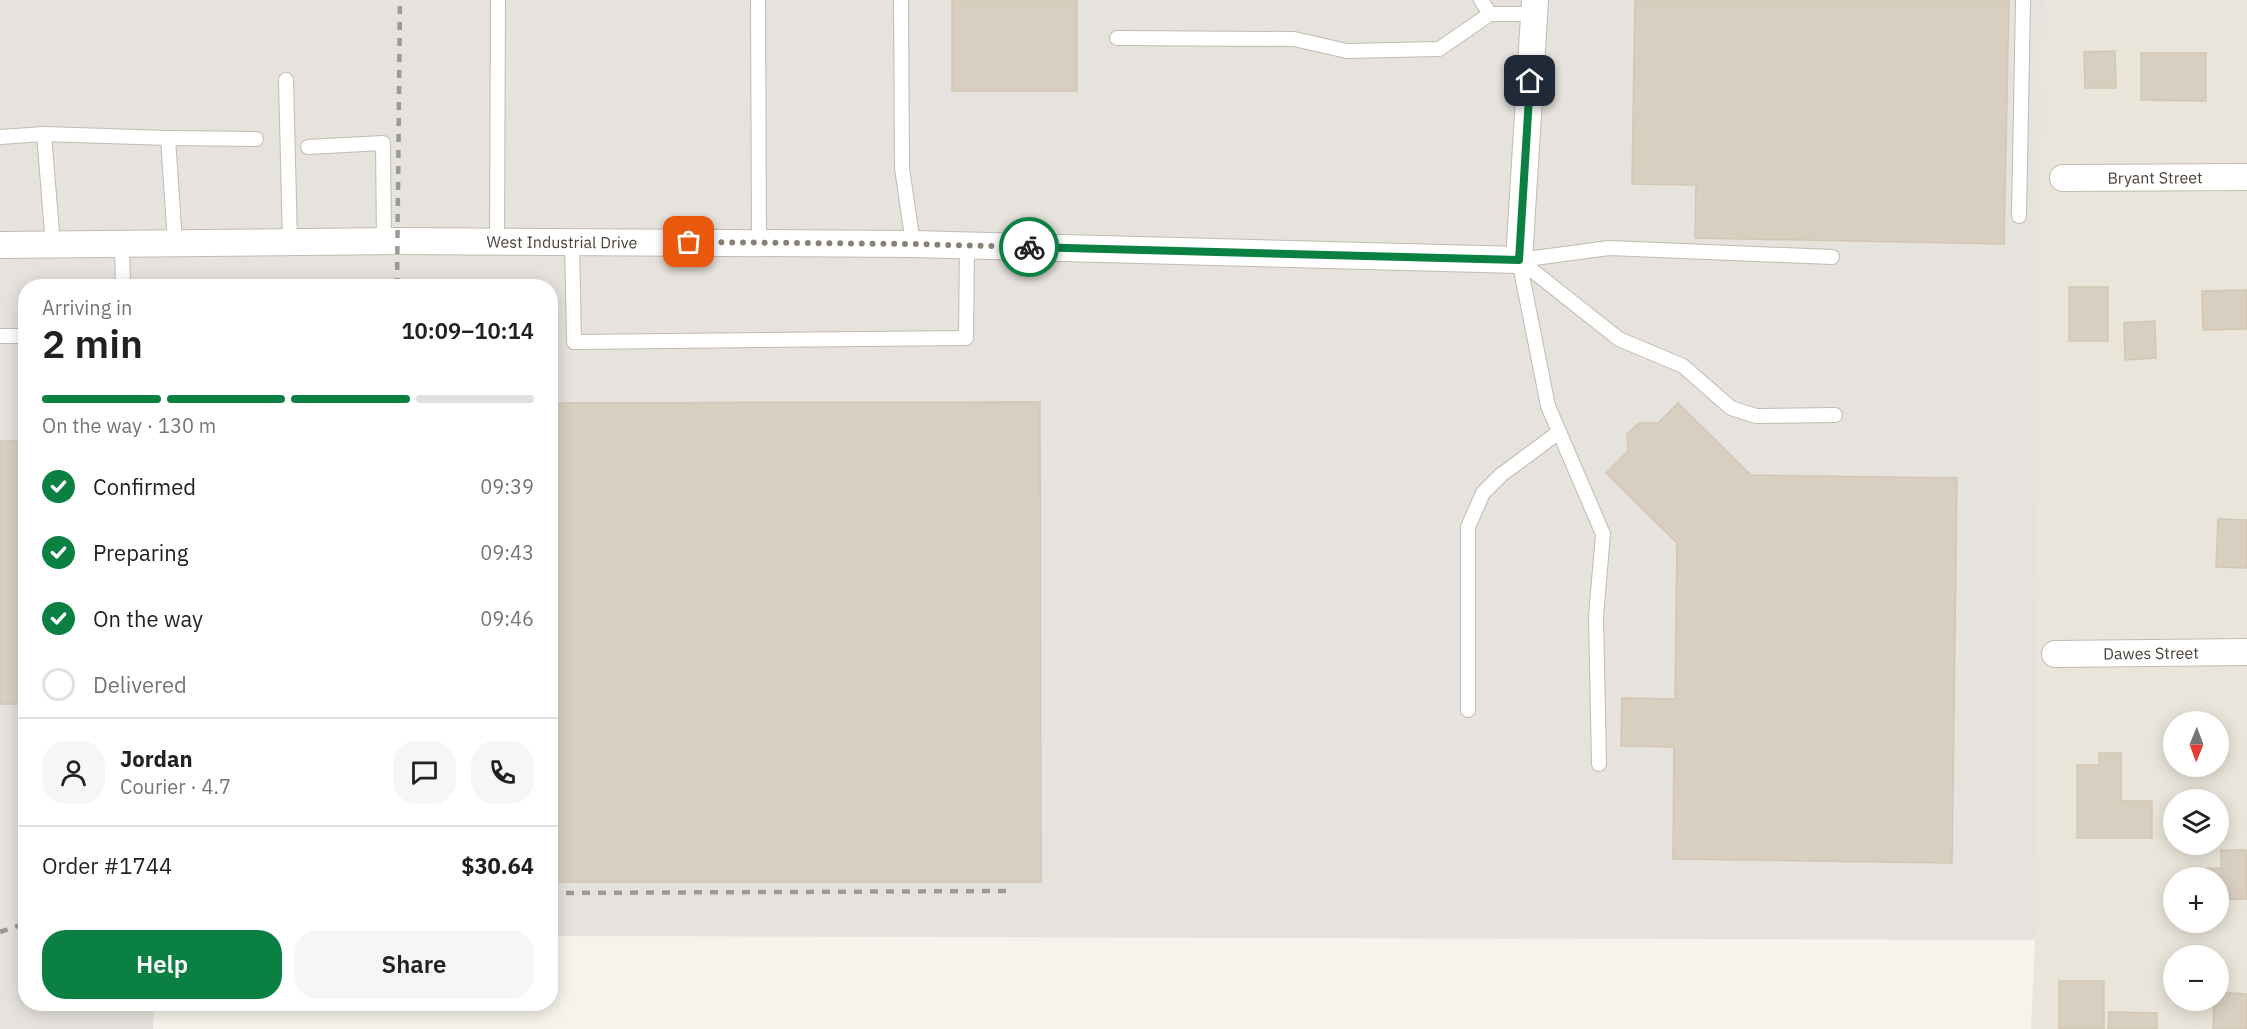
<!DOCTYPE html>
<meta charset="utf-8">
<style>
body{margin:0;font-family:"IBM Plex Sans",sans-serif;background:#f6f6f6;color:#202124;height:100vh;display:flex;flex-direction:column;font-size:22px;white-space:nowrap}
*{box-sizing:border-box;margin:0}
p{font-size:20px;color:#757577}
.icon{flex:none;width:33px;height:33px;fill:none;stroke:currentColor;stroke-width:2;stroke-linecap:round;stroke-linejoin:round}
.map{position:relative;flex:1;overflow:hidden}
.details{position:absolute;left:18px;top:279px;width:540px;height:732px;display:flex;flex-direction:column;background:#fff;border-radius:24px;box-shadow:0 3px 15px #0003}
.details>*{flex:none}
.needle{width:39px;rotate:181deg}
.controls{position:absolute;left:2163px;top:711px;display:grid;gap:12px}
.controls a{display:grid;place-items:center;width:66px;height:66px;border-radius:50%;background:#fff;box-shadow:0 3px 15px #0003;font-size:30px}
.pin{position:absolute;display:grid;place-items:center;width:51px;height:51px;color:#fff;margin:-26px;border-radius:12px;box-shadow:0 3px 9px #0006}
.courier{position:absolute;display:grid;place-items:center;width:60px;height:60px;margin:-30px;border:4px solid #0b8043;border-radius:50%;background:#fff;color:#222;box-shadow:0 2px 8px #0007}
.head em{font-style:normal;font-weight:600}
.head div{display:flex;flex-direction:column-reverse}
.head{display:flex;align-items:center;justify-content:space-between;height:102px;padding:0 24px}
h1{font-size:39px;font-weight:600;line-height:45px}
.bar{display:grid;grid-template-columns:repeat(4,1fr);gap:9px 6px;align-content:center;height:72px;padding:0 24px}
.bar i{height:8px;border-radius:4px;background:#e0e0e0}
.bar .selected{background:#0b8043}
.bar p{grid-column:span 4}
.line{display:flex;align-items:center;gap:15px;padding:0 24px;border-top:2px solid #e0e0e0}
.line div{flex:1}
.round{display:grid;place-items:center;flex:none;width:63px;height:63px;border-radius:24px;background:#f6f6f6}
ol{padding:0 24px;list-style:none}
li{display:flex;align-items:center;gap:18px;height:66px}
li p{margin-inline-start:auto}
li .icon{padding:6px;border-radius:50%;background:#0b8043;color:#fff;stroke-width:4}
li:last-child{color:#757577}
li i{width:33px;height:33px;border:3px solid #e0e0e0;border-radius:50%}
.cta{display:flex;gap:12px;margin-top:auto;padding:12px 24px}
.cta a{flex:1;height:69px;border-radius:24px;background:#0b8043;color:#fff;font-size:24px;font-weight:600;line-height:69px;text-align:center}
.cta a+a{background:#f6f6f6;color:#202124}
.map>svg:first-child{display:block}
.residential{fill:#eae5da;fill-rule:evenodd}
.industrial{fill:#e6e2dd}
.building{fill:#d8cfc1;stroke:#d3c7b4;stroke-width:1.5}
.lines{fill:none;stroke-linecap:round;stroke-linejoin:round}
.lane-casing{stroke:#c2bbae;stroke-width:16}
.street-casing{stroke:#c2bbae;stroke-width:28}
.lane{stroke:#fff;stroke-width:14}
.street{stroke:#fff;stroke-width:26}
.rail{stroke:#9a9a9a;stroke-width:4.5;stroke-dasharray:8 8;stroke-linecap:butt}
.done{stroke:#878178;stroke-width:6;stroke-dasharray:0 10.8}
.route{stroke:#0b8043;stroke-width:8}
.labels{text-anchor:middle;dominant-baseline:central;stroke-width:4.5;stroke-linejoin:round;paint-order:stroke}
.street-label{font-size:16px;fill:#4b4439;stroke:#fff}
</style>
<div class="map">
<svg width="2247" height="1029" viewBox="0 0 2247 1029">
<rect width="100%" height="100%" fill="#f6f3ec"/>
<path class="residential" d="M 2043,0 L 2247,0 L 2247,1029 L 2031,1029 L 2035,940 ZM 2174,722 L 2218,722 L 2218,766 L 2174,766 ZM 2174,800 L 2218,800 L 2218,844 L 2174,844 ZM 2174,878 L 2218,878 L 2218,922 L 2174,922 ZM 2174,956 L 2218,956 L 2218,1000 L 2174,1000 Z"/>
<polygon class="industrial" points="0,0 2043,0 2035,940 551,936 550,286 26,286 26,1004 154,1004 153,1029 0,1029"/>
<g class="building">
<rect x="952" y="0" width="125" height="91"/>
<polygon points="1635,0 2009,0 2004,244 1695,238 1696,185 1632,184"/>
<polygon points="2115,51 2116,88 2085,88 2084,52"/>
<polygon points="2141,53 2206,53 2206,101 2141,100"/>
<rect x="2069" y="287" width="39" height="54"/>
<polygon points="2247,290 2247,329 2203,330 2202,291"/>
<polygon points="2155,321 2156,358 2125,360 2124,323"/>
<polygon points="1040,402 1041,882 550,882 550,403"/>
<polygon points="1678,403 1751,475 1957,478 1952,863 1673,859 1674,747 1621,746 1622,698 1675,699 1677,543 1606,473 1628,451 1627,434 1639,423 1658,423"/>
<rect x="0" y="441" width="26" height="263"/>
<polygon points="2218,519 2247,520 2247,568 2216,567"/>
<polygon points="2099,753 2121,753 2121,801 2152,801 2152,838 2077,838 2077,765 2099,765"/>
<polygon points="2221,850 2246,850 2247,899 2218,900 2218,878 2199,878 2199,869 2221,868"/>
<rect x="2059" y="981" width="45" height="48"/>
<polygon points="2218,992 2247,994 2247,1029 2213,1029 2214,1000 2218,1000"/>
<polygon points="2109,1012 2157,1013 2157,1029 2108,1029"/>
</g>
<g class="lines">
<g class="lane-casing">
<g id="lane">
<polyline points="758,0 759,243"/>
<polyline points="901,0 902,168 913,244"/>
<polyline points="1481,0 1490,14"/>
<polyline points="1117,38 1294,39 1347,51 1439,49 1490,14 1535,14"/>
<polyline points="286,80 290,242"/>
<polyline points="44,134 53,245"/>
<polyline points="0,137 44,134 168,138"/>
<polyline points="308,147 383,143 384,241"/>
<polyline points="2019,216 2023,0"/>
<polyline points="497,242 498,0"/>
<polyline points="572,242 574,342 966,338 967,245"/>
<polyline points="175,243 168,138 256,139"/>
<polyline points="122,244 123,286"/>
<polyline points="1519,260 1548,406 1603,534 1596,616 1599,764"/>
<polyline points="1519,260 1619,339 1683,366 1731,408 1756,416 1835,415"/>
<polyline points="1519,260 1609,248 1832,257"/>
<polyline points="0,336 26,336"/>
<polyline points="1468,710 1468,527 1483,493 1501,475 1559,432"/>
</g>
</g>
<g class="street-casing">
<g id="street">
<path id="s1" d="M 2063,178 L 2247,177"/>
<path id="s2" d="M 0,245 L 398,241 L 913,244 L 1519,260 L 1535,0"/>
<path id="s3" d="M 2055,654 L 2247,652"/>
</g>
</g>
<use href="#lane" class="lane"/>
<use href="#street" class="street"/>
<g class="rail">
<polyline points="397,286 400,0"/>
<polyline points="550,893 1007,891"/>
<polyline points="0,932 26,923"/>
</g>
</g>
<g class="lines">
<polyline class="done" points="689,242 913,244 1029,247"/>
<polyline class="route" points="1029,247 1519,260 1530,81"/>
</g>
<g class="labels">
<g class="street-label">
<text stroke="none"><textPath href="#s1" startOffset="92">Bryant Street</textPath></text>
<text stroke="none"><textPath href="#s2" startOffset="562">West Industrial Drive</textPath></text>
<text stroke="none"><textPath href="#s3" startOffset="96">Dawes Street</textPath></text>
</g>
</g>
</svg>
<div class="controls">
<a><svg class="needle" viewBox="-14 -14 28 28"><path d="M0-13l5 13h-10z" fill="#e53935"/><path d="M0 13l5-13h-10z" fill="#757577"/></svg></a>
<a><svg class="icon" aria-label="layers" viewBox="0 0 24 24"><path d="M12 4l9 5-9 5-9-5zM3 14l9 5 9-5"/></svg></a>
<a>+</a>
<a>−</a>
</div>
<div class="pin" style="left:689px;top:242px;background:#ea580c"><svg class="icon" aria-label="bag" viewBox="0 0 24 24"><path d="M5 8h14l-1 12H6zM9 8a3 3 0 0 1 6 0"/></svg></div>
<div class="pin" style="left:1530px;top:81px;background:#1f2937"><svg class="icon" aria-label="home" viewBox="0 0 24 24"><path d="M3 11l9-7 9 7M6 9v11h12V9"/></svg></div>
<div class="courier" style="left:1029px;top:247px"><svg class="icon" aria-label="bike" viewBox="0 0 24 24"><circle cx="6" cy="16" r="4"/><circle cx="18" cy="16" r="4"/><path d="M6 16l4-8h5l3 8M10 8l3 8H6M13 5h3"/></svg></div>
<section class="details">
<div class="head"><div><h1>2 min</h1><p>Arriving in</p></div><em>10:09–10:14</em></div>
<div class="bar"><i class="selected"></i><i class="selected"></i><i class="selected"></i><i></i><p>On the way · 130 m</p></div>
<ol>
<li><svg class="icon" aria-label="check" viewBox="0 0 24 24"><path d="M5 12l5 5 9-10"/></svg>Confirmed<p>09:39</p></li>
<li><svg class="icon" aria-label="check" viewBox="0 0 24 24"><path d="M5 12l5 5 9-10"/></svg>Preparing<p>09:43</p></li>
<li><svg class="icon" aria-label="check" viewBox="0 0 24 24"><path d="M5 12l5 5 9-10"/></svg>On the way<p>09:46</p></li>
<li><i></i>Delivered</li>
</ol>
<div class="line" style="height:108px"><a class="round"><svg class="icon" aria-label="person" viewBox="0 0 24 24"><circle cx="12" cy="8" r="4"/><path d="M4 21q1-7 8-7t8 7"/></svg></a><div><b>Jordan</b><p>Courier · 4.7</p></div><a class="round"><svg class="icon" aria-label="chat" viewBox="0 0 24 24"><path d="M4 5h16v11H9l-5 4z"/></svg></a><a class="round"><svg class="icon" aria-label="phone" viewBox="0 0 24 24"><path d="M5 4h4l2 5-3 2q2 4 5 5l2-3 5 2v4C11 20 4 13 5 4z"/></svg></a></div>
<div class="line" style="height:78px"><div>Order #1744</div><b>$30.64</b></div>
<div class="cta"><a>Help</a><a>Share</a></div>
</section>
</div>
